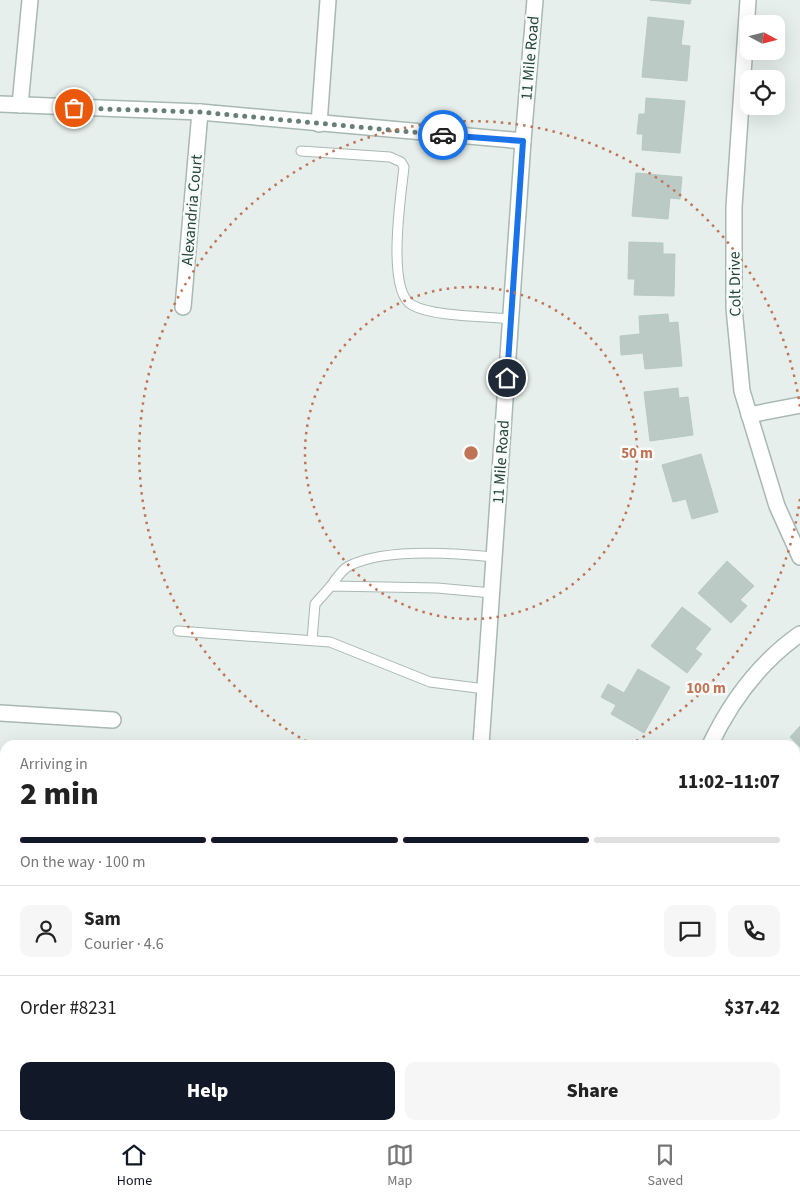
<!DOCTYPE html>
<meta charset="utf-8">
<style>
body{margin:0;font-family:"Source Sans 3",sans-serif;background:#f6f6f6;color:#222;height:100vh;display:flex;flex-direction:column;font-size:19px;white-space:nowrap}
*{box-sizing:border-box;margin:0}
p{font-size:16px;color:#767676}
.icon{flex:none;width:28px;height:28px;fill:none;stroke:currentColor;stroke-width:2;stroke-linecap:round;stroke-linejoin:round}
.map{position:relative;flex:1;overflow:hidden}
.drawer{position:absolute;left:0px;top:740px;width:800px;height:390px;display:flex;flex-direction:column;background:#fff;border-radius:15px 15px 0 0;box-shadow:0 5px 20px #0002}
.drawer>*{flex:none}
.needle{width:32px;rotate:97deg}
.fabs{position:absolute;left:740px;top:15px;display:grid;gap:10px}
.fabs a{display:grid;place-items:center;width:45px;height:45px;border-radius:10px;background:#fff;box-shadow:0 5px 20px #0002;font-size:25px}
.pin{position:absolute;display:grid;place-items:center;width:42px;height:42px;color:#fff;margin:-21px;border:2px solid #fff;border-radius:50%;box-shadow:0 1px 5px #0007}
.courier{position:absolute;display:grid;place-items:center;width:50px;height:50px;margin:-25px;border:4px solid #1a73e8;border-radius:50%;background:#fff;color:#222;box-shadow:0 1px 6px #0007}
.overview em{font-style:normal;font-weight:800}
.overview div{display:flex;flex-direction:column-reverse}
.overview{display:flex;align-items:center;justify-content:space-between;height:85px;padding:0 20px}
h1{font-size:32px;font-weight:800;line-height:38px}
.bar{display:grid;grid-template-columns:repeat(4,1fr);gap:8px 5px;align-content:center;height:60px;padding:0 20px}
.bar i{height:6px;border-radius:4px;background:#e0e0e0}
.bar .on{background:#111827}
.bar p{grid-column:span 4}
.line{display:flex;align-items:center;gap:12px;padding:0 20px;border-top:1px solid #e0e0e0}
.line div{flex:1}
.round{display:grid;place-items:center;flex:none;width:52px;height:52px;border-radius:10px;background:#f6f6f6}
.button{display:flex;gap:10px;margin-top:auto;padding:10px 20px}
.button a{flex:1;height:58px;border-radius:10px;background:#111827;color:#fff;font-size:20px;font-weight:800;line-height:58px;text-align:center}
.button a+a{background:#f6f6f6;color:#222}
.tabs{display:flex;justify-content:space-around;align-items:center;height:70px;border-top:1px solid #e0e0e0;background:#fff;font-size:14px;color:#767676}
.tabs a{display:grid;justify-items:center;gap:2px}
.tabs .on{color:#111827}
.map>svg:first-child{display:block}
.building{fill:#bbcac4;stroke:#b8c9c2}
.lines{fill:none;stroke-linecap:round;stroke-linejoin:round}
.service-casing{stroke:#a8b8b2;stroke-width:11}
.minor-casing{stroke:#a8b8b2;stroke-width:18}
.tertiary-casing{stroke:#a8b8b2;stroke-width:18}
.service{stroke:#fff;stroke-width:9}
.minor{stroke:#fff;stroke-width:15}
.tertiary{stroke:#fff;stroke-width:15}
.done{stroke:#687f78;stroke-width:5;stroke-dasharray:0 9}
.route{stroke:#1a73e8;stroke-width:6}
.ring{fill:none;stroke:#c07456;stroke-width:2.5;stroke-dasharray:2.5 5}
.labels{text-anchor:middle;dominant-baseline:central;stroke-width:5;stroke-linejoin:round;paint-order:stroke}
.street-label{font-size:16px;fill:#24423a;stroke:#f7fbf9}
.centre{fill:#c07456;stroke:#f7fbf9;stroke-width:2.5}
.ring-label{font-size:15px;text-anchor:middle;font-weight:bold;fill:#c07456;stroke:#f7fbf9;stroke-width:5;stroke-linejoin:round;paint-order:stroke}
</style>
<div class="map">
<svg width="800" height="1130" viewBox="0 0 800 1130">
<rect width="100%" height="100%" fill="#e6efeb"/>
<g class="building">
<polygon points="650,0 691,0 690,4"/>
<polygon points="648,17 684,21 681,45 690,46 687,81 642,77"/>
<polygon points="646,98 685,101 680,153 642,150 643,134 637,134 639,114 645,114"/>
<polygon points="636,173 682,177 680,199 670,198 668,219 632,216"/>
<polygon points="629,242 663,243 663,254 675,254 674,296 634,295 635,279 628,279"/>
<polygon points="668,314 669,323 678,322 682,366 645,369 643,353 621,355 620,336 640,334 639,316"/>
<polygon points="678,388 679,398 688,397 693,435 650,441 644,392"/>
<polygon points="701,454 718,512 692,519 686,499 673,502 662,465"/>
<polygon points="727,561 754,586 740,600 747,606 731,623 698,593"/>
<polygon points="682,607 711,629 695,649 702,654 687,673 651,646"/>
<polygon points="638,669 670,687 644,733 611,714 616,705 601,697 608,684 624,693"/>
<polygon points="800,726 800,747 790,737"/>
<polygon points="795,767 800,769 800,779 795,791"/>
<polygon points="800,1058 800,1098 795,1099 795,1059"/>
<polygon points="65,1125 120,1125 115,1130 80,1130 77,1127 70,1130"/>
<polygon points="290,1125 331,1125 331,1130 289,1130"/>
<polygon points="603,1125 647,1125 646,1130 603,1130"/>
<polygon points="800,1126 800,1130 779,1130 779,1127"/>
</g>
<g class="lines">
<g class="service-casing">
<g id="service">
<path d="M 301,151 L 390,157 L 401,162 L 404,167 C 401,195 386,291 412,305 C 434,317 484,316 511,319"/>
<path d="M 331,586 C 336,579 341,570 349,566 C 384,548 455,553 494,557"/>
<polyline points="178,631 330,642 430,682 485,689"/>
<polyline points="312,640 315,604 331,586 437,588 492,593"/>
<polyline points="247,1130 248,1125"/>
</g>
</g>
<g class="minor-casing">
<g id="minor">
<polyline points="748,0 734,207 734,308 742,391 777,506 800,557"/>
<polyline points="0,104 200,112 523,141"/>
<polyline points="20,105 30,0"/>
<polyline points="319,124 328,0"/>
<polyline points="183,307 200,112"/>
<polyline points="749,415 800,405"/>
<polyline points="0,713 113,720"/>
<path d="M 710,745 C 731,701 760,662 800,634"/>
<polyline points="0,918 3,884"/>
<polyline points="709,1125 710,1130"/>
</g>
</g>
<g class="tertiary-casing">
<g id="tertiary">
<polyline points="481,745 523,141 535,0"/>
<polyline points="453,1130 453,1125"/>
</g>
</g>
<use href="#service" class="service"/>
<use href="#minor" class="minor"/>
<use href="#tertiary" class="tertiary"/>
</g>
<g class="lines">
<polyline class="done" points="74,108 200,112 443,135"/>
<polyline class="route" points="443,135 523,141 507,378"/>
</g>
<g class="ring">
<circle cx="471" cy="453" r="166"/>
<path d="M800 499A332 332 0 0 1 629 745M313 745A332 332 0 1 1 800 407"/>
</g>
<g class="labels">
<g class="street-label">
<text transform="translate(530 58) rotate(-85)">11 Mile Road</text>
<text transform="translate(192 210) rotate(-85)">Alexandria Court</text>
<text transform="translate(735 284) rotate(-91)">Colt Drive</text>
<text transform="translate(501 462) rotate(-86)">11 Mile Road</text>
</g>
</g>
<circle cx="471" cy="453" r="8" class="centre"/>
<g class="ring-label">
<text x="637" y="458">50 m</text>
<text x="706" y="693">100 m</text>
</g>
</svg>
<div class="fabs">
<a><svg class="needle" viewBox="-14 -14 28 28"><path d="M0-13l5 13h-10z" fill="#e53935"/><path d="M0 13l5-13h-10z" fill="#767676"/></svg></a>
<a><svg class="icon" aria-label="locate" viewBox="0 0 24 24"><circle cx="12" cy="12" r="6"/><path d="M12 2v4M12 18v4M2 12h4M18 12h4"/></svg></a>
</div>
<div class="pin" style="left:74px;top:108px;background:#ea580c"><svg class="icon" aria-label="bag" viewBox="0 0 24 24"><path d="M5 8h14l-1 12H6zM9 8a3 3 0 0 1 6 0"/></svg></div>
<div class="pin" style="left:507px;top:378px;background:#1f2937"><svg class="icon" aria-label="home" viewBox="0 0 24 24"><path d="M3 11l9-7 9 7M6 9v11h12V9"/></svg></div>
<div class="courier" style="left:443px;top:135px"><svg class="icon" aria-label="car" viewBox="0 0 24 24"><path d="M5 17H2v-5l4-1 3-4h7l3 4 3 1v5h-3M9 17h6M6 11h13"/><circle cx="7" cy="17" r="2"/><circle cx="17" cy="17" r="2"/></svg></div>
<section class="drawer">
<div class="overview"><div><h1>2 min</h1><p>Arriving in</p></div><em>11:02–11:07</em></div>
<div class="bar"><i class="on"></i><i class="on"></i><i class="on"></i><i></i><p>On the way · 100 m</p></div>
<div class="line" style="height:90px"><a class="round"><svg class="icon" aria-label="person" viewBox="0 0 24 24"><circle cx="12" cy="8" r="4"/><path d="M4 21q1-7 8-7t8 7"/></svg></a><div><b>Sam</b><p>Courier · 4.6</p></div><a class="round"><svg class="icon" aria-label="chat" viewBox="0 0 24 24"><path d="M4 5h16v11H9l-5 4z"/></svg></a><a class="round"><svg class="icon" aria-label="phone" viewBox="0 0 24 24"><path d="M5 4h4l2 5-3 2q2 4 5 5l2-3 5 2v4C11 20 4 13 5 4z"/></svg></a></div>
<div class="line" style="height:65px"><div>Order #8231</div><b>$37.42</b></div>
<div class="button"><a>Help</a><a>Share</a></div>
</section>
</div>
<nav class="tabs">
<a class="on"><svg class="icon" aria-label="home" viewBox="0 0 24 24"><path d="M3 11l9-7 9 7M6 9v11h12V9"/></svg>Home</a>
<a><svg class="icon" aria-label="map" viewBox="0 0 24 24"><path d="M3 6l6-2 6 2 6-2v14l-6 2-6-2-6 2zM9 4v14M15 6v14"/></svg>Map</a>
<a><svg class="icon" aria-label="saved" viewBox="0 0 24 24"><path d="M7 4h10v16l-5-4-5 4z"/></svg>Saved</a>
</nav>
